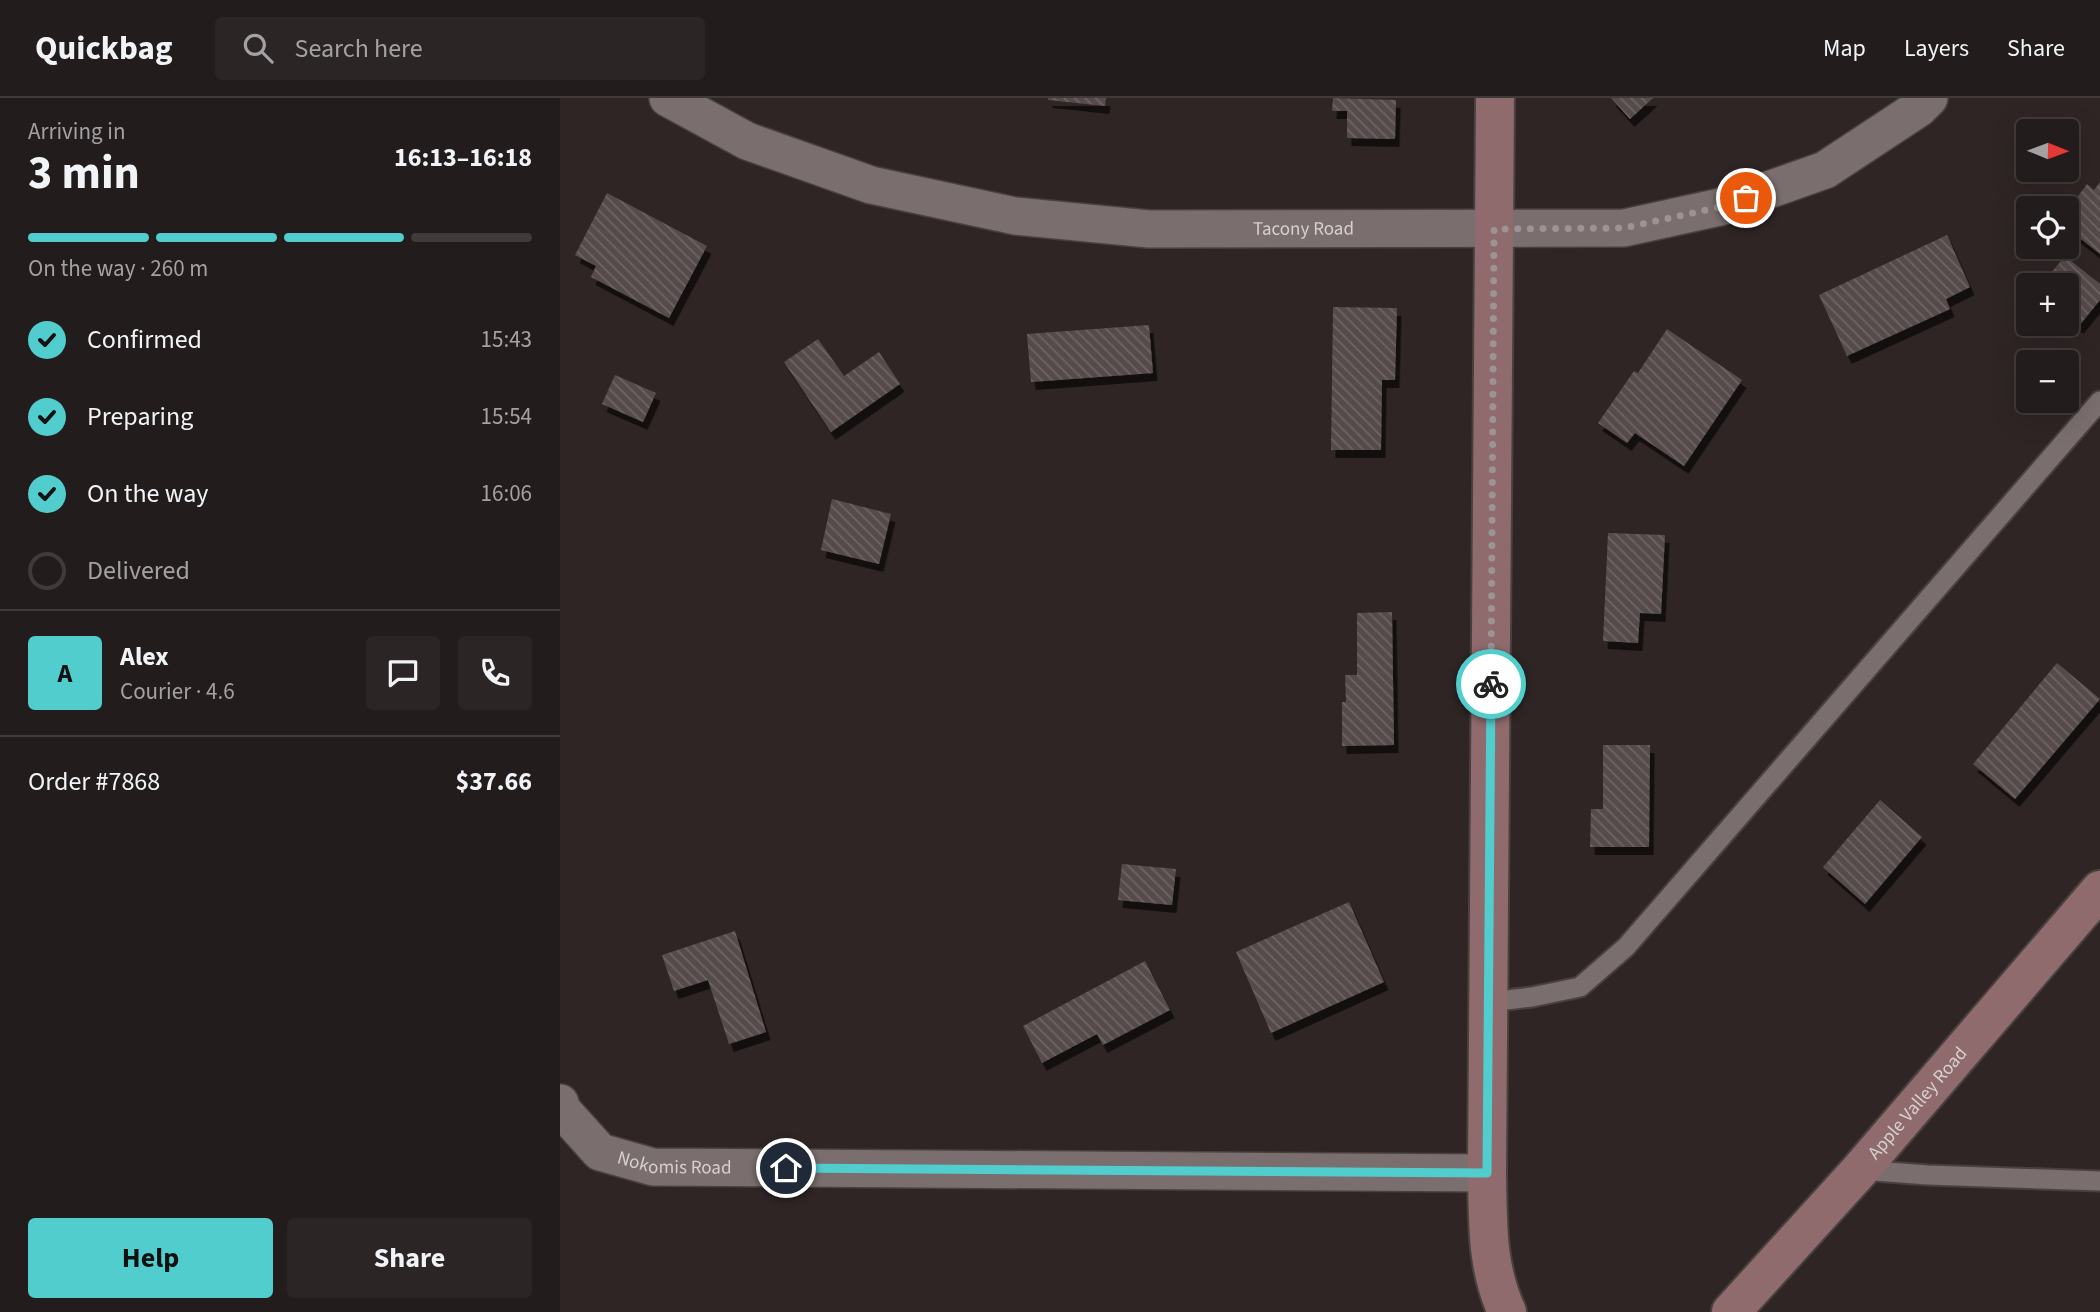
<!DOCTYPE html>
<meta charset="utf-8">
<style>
body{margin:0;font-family:"Source Sans 3",sans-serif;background:#2b2525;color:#f1f3f6;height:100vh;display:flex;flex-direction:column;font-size:26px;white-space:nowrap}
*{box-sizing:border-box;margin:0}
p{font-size:23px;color:#a3a1a3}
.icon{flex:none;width:38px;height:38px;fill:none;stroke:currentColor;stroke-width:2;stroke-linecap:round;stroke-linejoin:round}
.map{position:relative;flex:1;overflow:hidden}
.panel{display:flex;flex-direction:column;background:#231c1c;width:560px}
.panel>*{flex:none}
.needle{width:46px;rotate:91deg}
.tools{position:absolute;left:1456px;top:21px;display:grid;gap:14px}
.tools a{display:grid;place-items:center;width:63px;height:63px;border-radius:7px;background:#231c1c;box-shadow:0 7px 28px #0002,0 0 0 2px #403a3b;font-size:35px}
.pin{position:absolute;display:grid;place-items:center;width:60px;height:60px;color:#fff;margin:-30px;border:4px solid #fff;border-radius:50%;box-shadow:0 2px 7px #0007}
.courier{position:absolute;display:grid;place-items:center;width:70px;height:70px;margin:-35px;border:5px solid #52cdcd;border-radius:50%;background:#fff;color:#222;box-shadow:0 2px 9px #0007}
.overview em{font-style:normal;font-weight:700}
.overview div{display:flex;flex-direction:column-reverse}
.overview{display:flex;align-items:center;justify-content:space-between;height:119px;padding:0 28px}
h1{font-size:46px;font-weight:700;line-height:52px}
.bar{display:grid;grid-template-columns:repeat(4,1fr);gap:10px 7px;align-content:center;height:84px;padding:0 28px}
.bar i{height:9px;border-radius:5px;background:#403a3b}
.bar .current{background:#52cdcd}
.bar p{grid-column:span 4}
.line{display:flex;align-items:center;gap:18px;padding:0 28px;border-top:2px solid #403a3b}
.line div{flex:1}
.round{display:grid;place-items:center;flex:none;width:74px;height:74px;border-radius:7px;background:#2b2525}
ol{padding:0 28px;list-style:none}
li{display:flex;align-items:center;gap:21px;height:77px}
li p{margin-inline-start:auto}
li .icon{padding:7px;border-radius:50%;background:#52cdcd;color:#111;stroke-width:4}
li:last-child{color:#a3a1a3}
li i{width:38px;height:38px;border:4px solid #403a3b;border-radius:50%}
.button{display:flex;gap:14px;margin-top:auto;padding:14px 28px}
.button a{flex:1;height:80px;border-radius:7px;background:#52cdcd;color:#111;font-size:28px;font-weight:700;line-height:80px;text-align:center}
.button a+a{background:#2b2525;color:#f1f3f6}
header{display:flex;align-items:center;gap:42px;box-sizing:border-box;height:98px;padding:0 35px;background:#231c1c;border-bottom:2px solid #403a3b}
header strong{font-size:33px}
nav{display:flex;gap:38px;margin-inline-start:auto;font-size:24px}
.search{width:490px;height:63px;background:#2b2525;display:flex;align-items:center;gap:18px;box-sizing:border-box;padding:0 24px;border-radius:7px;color:#a3a1a3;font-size:26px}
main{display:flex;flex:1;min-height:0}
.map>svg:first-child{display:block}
.building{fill:url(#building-back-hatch);filter:url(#shadow)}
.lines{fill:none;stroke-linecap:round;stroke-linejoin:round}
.lane-casing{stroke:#494040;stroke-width:23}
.street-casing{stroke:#494040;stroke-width:40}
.secondary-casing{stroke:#494040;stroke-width:42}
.lane{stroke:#7a6e6e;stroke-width:19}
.street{stroke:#7a6e6e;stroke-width:37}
.secondary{stroke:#906b6d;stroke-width:38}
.done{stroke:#9c9494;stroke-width:7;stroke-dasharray:0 12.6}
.route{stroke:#52cdcd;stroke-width:9}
.labels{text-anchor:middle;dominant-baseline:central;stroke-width:6;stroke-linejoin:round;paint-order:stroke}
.street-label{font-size:19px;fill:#d7d0d0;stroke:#140f0f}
</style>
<header>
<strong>Quickbag</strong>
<div class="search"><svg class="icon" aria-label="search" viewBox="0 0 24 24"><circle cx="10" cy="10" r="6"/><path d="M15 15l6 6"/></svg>Search here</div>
<nav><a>Map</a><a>Layers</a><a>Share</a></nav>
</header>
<main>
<section class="panel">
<div class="overview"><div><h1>3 min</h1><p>Arriving in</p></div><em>16:13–16:18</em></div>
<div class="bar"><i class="current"></i><i class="current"></i><i class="current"></i><i></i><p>On the way · 260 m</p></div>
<ol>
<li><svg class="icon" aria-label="check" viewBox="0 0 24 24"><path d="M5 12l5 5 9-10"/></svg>Confirmed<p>15:43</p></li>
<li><svg class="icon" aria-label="check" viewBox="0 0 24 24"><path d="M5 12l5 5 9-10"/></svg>Preparing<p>15:54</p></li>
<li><svg class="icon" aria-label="check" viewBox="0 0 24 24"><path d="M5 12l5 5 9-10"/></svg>On the way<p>16:06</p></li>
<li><i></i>Delivered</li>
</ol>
<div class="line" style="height:126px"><b class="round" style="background:#52cdcd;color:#111">A</b><div><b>Alex</b><p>Courier · 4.6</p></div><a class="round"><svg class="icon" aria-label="chat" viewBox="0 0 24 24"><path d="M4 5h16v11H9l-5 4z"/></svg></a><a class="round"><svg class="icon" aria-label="phone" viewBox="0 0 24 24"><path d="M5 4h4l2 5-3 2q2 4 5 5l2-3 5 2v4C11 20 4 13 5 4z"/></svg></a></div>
<div class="line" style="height:91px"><div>Order #7868</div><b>$37.66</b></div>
<div class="button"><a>Help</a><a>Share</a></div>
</section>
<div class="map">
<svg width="1540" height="1214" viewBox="0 0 1540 1214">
<defs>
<pattern id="building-back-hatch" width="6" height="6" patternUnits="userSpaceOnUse" patternTransform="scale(1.75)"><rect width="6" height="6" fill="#574b4c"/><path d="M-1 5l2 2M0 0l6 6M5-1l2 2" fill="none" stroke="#6e6465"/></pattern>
<filter id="shadow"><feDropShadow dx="4.5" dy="8" stdDeviation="0" flood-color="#0009"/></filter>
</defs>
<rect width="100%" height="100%" fill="#2f2525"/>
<g class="building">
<polygon points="488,0 546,0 545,8 488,2"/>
<polygon points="773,0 836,2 835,41 787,40 787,13 772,13"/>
<polygon points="1051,0 1093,0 1070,21"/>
<polygon points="1540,84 1540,156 1507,130 1507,113 1527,86 1534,92"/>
<polygon points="47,95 147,148 109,220 31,179 36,168 15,157"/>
<polygon points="1387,137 1410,189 1386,201 1390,211 1287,258 1259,197"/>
<polygon points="1505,158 1540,186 1540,202 1519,228 1507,219 1507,187 1481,187"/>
<polygon points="773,209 837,210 835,282 822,282 821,352 771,352"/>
<polygon points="589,227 593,275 471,284 467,236"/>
<polygon points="1107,231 1182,282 1124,368 1075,335 1067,345 1038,325 1074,273 1078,275"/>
<polygon points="258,241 284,278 319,254 340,286 271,334 224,264"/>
<polygon points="55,277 96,295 83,324 42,306"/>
<polygon points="272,401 331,416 319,466 261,452"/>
<polygon points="1048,435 1105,437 1101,516 1080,515 1078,545 1043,543"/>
<polygon points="832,514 834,647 782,648 782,604 786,604 785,577 797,577 797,515"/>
<polygon points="1497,565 1540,601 1455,701 1413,666"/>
<polygon points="1043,647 1090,647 1089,749 1030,749 1031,711 1043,711"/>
<polygon points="1320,702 1362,739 1305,806 1263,769"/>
<polygon points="562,766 616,771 612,807 558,802"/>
<polygon points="789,804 824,884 711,935 676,854"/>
<polygon points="175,833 206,934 169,946 148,882 114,893 102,857"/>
<polygon points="585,863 610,912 543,947 537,936 482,965 463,928"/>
</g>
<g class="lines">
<g class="lane-casing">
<g id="lane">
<polyline points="929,904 972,899 1020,889 1066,849 1540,303"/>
<polyline points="1300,1072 1368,1077 1540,1083"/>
</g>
</g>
<g class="street-casing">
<g id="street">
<path id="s1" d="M 108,0 L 187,43 L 311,87 L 455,118 L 589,131 L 1064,130 L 1160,109 L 1265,72 L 1359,10 L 1369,0"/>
<path id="s2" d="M 0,1005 L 2,1012 L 40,1054 L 93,1069 L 927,1075"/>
</g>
</g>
<g class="secondary-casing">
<g id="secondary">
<path d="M 935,0 L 927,1075 C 928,1124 926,1168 947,1214"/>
<path id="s3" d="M 1171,1214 L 1300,1072 L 1540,792"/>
</g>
</g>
<use href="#lane" class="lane"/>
<use href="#street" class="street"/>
<use href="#secondary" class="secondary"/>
</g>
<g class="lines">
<polyline class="done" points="931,586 934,131 1064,130 1160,109 1186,100"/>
<polyline class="route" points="226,1070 927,1075 931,586"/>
</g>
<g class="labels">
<g class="street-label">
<text stroke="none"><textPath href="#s1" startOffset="658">Tacony Road</textPath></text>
<text stroke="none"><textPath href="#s3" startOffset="280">Apple Valley Road</textPath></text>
<text stroke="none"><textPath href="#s2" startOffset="140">Nokomis Road</textPath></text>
</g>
</g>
</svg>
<div class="tools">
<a><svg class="needle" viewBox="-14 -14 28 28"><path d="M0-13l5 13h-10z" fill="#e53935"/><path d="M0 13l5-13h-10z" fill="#a3a1a3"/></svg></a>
<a><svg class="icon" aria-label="locate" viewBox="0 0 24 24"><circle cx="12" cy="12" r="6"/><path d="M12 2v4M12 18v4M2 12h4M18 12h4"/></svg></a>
<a>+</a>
<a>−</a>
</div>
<div class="pin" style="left:1186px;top:100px;background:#ea580c"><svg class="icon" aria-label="bag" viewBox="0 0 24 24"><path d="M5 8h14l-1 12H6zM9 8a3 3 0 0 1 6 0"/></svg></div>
<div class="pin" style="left:226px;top:1070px;background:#1f2937"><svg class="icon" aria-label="home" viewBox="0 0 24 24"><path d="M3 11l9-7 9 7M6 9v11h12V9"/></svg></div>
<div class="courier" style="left:931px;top:586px"><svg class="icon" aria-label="bike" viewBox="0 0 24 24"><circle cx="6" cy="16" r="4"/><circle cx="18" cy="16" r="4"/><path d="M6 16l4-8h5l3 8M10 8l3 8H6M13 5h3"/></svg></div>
</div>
</main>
